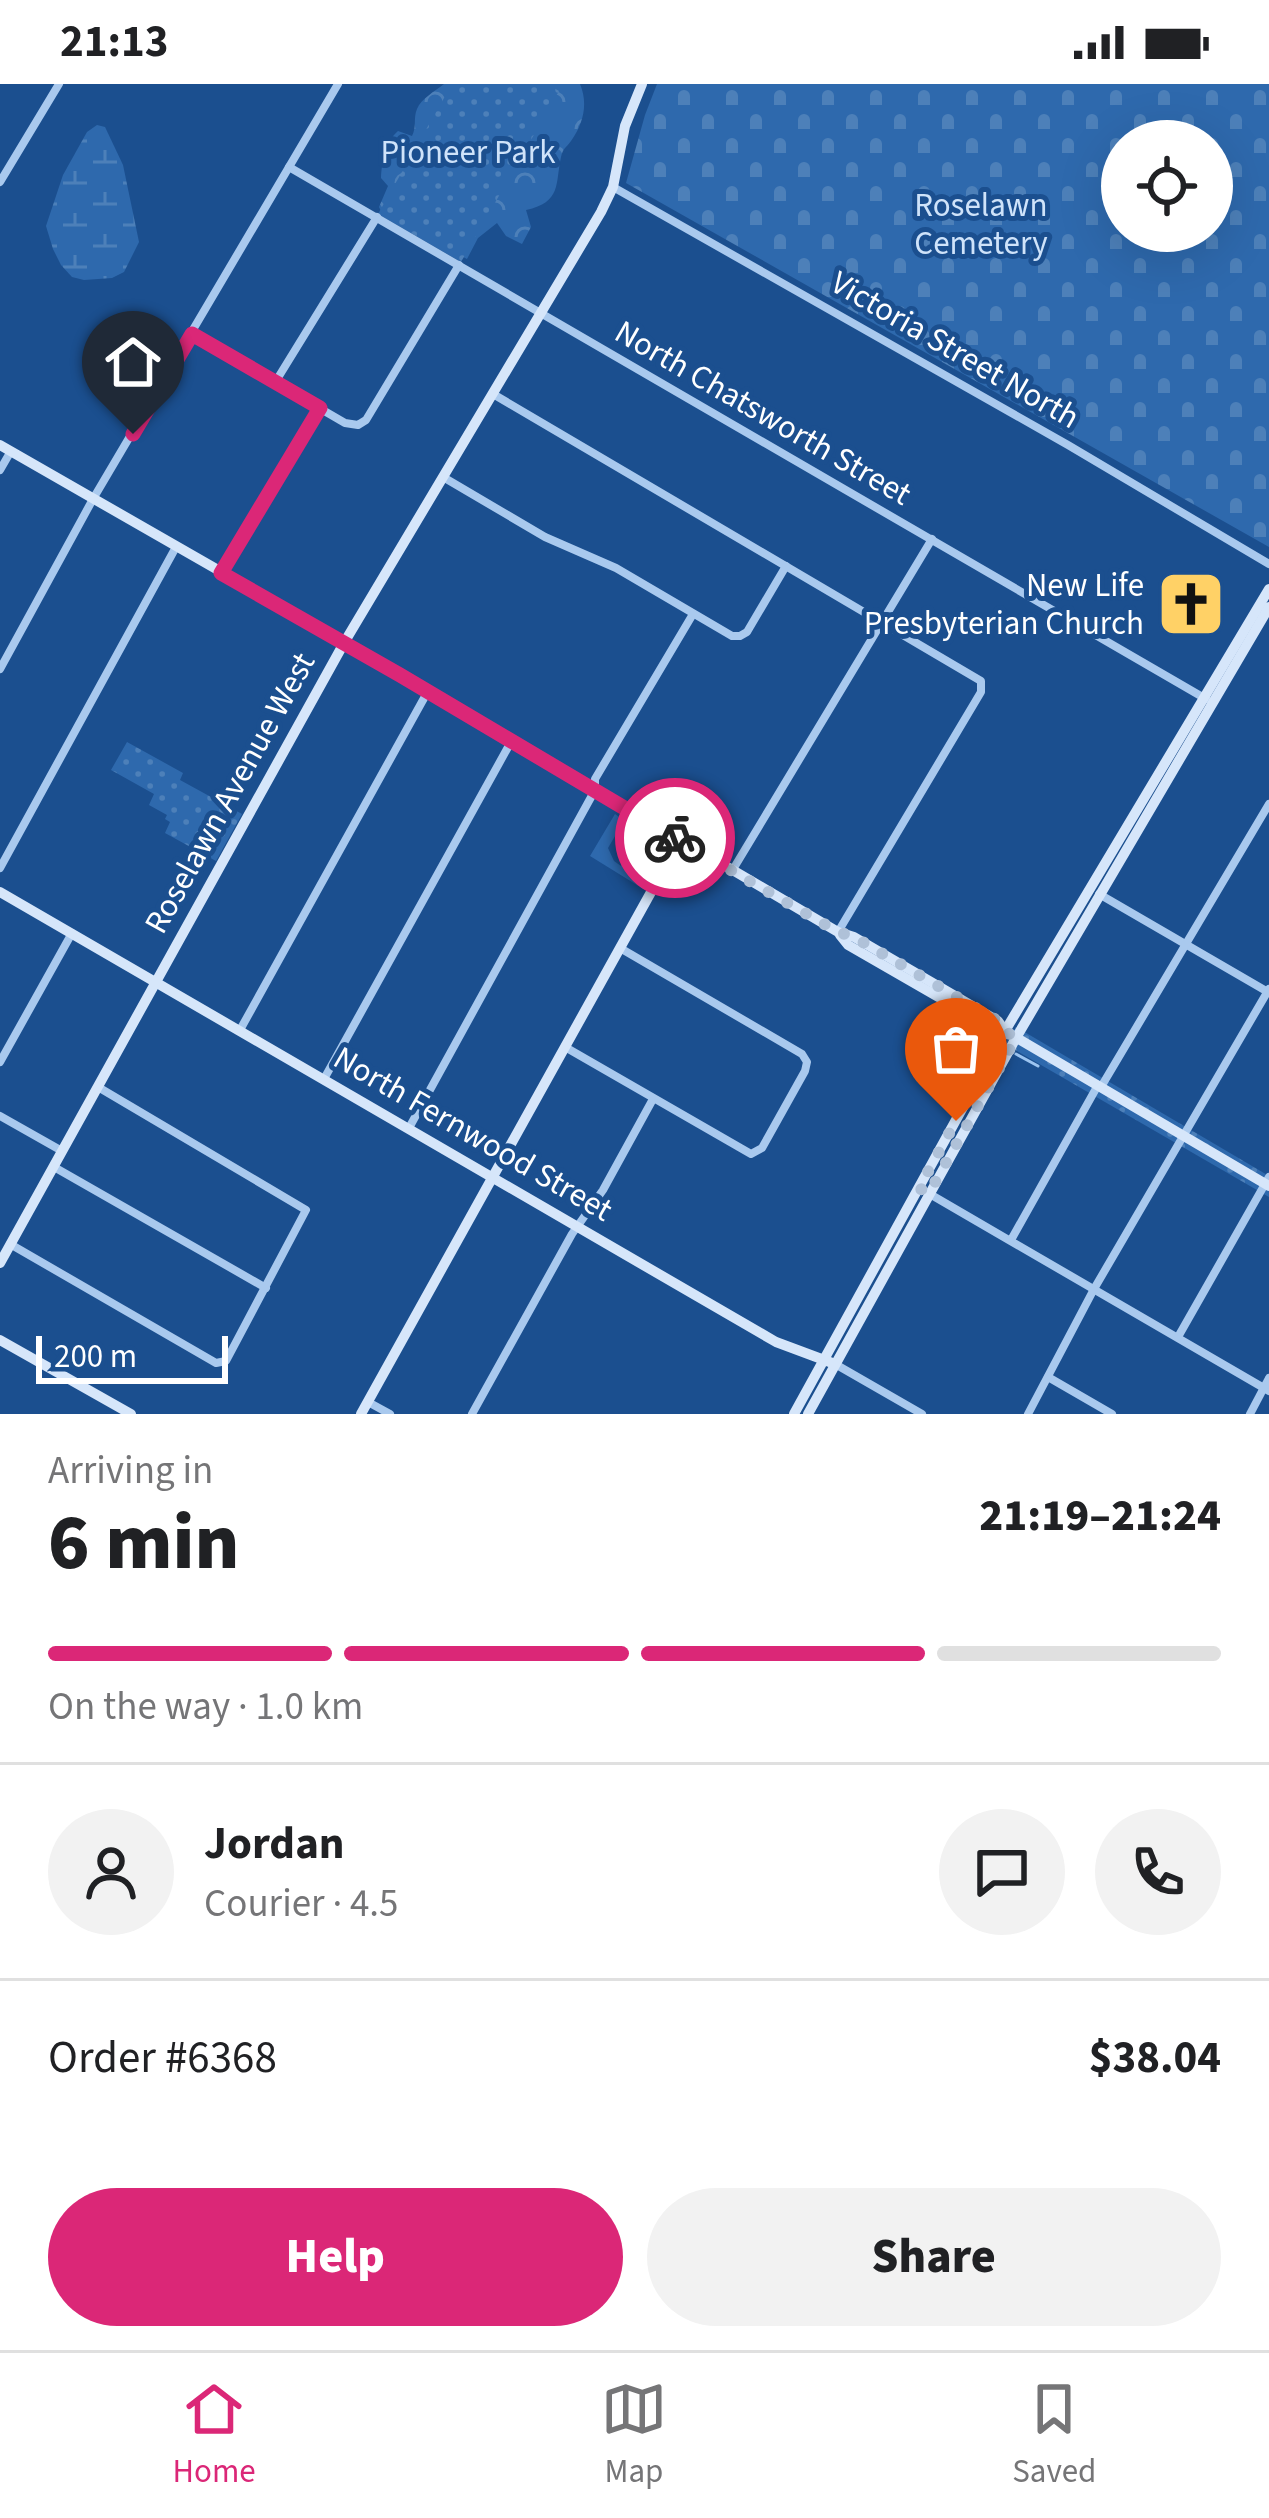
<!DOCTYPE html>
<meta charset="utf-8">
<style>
body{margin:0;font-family:"Source Sans 3",sans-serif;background:#f2f2f2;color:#202124;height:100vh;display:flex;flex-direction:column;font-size:45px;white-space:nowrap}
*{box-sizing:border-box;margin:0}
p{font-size:39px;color:#757577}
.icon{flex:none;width:66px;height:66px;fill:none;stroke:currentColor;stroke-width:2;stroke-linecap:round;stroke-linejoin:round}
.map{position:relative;height:1330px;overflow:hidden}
.panel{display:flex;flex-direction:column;background:#fff;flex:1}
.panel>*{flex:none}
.buttons{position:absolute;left:1101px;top:36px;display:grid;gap:24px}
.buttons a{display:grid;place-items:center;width:132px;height:132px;border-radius:50%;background:#fff;box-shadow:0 12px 48px #0002;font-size:60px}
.scale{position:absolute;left:36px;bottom:30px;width:192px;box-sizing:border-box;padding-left:12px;border:6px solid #fff;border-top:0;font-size:33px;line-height:42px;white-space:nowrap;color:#fff;-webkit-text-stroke:9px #1b4f8f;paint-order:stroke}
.pin{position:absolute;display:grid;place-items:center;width:102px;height:102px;color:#fff;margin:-123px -51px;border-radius:50% 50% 50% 0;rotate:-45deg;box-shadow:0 0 12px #0007}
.pin .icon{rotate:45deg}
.courier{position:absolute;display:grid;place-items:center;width:120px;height:120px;margin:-60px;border:9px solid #db2777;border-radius:50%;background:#fff;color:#222;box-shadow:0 3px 15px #0007}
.overview em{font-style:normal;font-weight:800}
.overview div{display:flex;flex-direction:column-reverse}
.overview{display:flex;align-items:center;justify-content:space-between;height:204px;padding:0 48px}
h1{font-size:78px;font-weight:800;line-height:90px}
.bar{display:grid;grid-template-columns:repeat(4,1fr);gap:18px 12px;align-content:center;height:144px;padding:0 48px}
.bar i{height:15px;border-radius:9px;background:#e0e0e0}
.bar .current{background:#db2777}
.bar p{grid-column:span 4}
.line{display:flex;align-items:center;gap:30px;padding:0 48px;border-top:3px solid #e0e0e0}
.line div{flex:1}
.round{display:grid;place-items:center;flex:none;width:126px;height:126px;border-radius:63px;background:#f2f2f2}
.button{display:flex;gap:24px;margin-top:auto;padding:24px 48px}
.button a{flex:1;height:138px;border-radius:72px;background:#db2777;color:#fff;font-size:48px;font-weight:800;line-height:138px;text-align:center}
.button a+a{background:#f2f2f2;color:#202124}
.status{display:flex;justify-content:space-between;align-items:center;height:84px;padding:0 60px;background:#fff;direction:ltr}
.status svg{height:33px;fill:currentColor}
.dock{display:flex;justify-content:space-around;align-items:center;height:168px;border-top:3px solid #e0e0e0;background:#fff;font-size:33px;color:#757577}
.dock a{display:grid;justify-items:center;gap:6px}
.dock .current{color:#db2777}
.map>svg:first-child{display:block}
.green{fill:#2e69ad}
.forest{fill:url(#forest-crowns)}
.wetland{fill:url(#wetland-marsh)}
.cemetery{fill:url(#cemetery-stones);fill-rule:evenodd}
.park{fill:url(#park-dots)}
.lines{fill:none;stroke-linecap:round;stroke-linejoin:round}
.stream{stroke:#9cc4f0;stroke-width:3}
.street{stroke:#a9c9ee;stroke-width:8}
.secondary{stroke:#d6e6fa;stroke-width:10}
.done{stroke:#afc1d8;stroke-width:12;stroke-dasharray:0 21.6}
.route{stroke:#db2777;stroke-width:15}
.labels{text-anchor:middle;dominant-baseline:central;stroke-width:10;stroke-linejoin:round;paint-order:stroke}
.park-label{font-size:33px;fill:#cfe3fa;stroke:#1b4f8f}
.street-label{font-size:33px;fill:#fff;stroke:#1b4f8f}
.poi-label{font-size:33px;fill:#fff;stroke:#1b4f8f;text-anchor:end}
</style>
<div class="status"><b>21:13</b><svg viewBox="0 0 49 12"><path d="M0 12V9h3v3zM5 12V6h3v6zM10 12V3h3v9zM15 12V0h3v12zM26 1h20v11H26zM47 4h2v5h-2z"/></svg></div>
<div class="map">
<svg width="1269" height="1330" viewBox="0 0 1269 1330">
<defs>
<pattern id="forest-crowns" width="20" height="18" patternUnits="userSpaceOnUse" patternTransform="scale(3)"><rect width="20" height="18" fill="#2e69ad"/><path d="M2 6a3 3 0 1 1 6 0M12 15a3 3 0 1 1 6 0" fill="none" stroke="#4d80b9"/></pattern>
<pattern id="wetland-marsh" width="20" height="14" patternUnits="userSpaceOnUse" patternTransform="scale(3)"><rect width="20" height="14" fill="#2e69ad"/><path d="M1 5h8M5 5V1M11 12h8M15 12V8" fill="none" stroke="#4d80b9"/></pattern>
<pattern id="cemetery-stones" width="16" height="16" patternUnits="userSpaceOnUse" patternTransform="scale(3)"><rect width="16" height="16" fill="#2e69ad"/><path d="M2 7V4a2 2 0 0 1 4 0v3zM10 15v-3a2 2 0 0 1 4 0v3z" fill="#4d80b9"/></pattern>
<pattern id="park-dots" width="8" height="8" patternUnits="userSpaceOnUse" patternTransform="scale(3)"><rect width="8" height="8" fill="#2e69ad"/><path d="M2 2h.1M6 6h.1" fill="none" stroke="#4d80b9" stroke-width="1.8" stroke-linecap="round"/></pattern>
</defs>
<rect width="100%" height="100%" fill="#1b4f8f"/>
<polygon class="green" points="615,730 622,735 636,757 650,757 635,751 625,736 659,756 653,758 662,757 668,761 661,777 657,778 653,776 656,770 635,758 630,764 628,763 632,754 618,747 608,764 614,777 621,782 626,775 646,786 649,783 656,787 645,806 590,772"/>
<path class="forest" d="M 444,0 L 580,0 C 588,19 584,39 571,57 C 566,64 563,64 561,73 C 555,100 562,118 526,126 L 531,143 L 522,160 L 506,152 L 497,139 L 478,154 L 467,175 L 383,131 L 379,123 L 388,102 L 381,94 C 382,77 385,58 398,47 L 412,52 C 417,42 413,35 417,25 C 421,15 435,7 444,0 Z"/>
<polygon class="wetland" points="97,41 105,43 123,81 139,158 124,188 112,194 84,196 72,193 61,181 53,165 46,142 63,91 87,48"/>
<path class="cemetery" d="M 657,0 L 1269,0 L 1269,463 L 626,99 L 645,31 ZM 1122,57 L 1212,57 L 1212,147 L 1122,147 Z"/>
<g class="park">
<polygon points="452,0 547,0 559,7 461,178 378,130"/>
<polygon points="127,658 183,689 180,696 242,730 216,777 165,749 170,738 165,735 167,731 149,721 154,710 111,686"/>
<polygon points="1016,943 1269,1092 1269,1113 1005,960"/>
</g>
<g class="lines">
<polyline class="stream" points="1016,970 1038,982"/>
<g class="street">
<polyline points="289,83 1206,615"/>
<polyline points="0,98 59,0"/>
<polyline points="613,103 1068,361 1269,480"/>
<polyline points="192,250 345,339 358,341 366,336 459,181"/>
<polyline points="276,297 377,133"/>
<polyline points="493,310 981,597 981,608 838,848"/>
<polyline points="0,386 11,367"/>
<polyline points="443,393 545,453 616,484 732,552 740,552 747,548 786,482"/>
<polyline points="221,489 320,324"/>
<polyline points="0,585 93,415 338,0"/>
<polyline points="0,784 176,463"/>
<polyline points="732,787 932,455"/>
<polyline points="1099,810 1268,908"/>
<polyline points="240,946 428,607"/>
<polyline points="565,963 751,1070 762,1064 805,987 807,978 802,970 620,864"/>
<polyline points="0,978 72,849"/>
<polyline points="324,995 512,656"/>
<polyline points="1101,1003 1269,720"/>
<polyline points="0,1032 62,1067"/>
<polyline points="409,1044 595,706 595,695 693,530"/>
<polyline points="54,1083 266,1204"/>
<polyline points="928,1109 1269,1307"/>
<polyline points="1011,1156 1098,1001"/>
<polyline points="10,1160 216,1279 226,1277 306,1126 98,1003"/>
<polyline points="1178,1253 1269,1093"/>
<polyline points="835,1280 922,1330"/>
<polyline points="1048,1293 1112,1330"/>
<polyline points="368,1318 390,1330"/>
<polyline points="472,1330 572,1150 603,1106 653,1015"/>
<polyline points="1028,1330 1094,1205 1269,905"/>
<polyline points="1250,1330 1269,1294"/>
</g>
<g class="secondary">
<polyline points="0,361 401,591 838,848 854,853 998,937 1005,947"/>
<polyline points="0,808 776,1258 835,1280"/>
<polyline points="840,851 848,861 994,945 1005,947 1269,1102"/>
<polyline points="0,1179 344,559 601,128 613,103 625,42 642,0"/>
<polyline points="0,1256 131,1330"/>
<polyline points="361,1330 680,756"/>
<polyline points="794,1330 1005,947 1269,505"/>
<polyline points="808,1330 1016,954 1269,523"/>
</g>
</g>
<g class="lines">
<polyline class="done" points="675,754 838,848 854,853 998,937 1005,947 1016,954 929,1109 919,1104 956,1037"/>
<polyline class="route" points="133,350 192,250 320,324 221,489 400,591 675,754"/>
</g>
<defs>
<g id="church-square" transform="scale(3.45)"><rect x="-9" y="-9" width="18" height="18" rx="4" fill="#ffd166" stroke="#1b4f8f"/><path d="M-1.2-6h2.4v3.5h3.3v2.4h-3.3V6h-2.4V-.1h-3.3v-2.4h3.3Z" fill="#111"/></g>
</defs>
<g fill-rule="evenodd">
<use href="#church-square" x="1191" y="520"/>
</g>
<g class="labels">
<g class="park-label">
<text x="468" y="68">Pioneer Park</text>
<text x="981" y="121">Roselawn<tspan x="981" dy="38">Cemetery</tspan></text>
</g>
<g class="street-label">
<text transform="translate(955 266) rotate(30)">Victoria Street North</text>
<text transform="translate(763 329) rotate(30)">North Chatsworth Street</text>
<text transform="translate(230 709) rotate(-61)">Roselawn Avenue West</text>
<text transform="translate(473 1050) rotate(30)">North Fernwood Street</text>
</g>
<g class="poi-label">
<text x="1144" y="501">New Life<tspan x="1144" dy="38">Presbyterian Church</tspan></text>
</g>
</g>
</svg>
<div class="buttons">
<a><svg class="icon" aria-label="locate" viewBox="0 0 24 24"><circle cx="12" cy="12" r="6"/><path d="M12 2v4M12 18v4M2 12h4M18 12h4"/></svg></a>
</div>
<div class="scale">200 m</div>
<div class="pin" style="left:956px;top:1037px;background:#ea580c"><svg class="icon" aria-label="bag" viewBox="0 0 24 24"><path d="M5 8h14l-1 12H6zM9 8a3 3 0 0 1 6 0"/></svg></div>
<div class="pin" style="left:133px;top:350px;background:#1f2937"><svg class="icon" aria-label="home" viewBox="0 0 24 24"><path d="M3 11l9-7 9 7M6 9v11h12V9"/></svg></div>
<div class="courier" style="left:675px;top:754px"><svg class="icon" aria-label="bike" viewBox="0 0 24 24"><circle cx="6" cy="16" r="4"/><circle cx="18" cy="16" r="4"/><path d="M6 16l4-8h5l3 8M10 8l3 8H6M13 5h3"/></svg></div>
</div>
<section class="panel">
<div class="overview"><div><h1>6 min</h1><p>Arriving in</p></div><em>21:19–21:24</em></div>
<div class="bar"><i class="current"></i><i class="current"></i><i class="current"></i><i></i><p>On the way · 1.0 km</p></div>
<div class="line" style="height:216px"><a class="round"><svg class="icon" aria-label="person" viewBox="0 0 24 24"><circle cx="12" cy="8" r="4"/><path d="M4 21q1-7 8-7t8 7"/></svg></a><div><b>Jordan</b><p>Courier · 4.5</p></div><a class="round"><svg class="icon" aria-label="chat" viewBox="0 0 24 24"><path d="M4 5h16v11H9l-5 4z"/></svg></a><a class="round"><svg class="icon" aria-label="phone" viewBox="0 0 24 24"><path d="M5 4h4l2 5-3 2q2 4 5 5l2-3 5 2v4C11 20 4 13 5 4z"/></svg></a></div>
<div class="line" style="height:156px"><div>Order #6368</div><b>$38.04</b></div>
<div class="button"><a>Help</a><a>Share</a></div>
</section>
<nav class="dock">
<a class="current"><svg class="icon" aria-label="home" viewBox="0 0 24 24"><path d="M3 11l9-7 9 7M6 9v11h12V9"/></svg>Home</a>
<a><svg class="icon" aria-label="map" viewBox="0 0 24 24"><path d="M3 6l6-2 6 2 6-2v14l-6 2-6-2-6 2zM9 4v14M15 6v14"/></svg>Map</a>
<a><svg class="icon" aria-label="saved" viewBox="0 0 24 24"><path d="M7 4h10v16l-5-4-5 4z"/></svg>Saved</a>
</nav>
